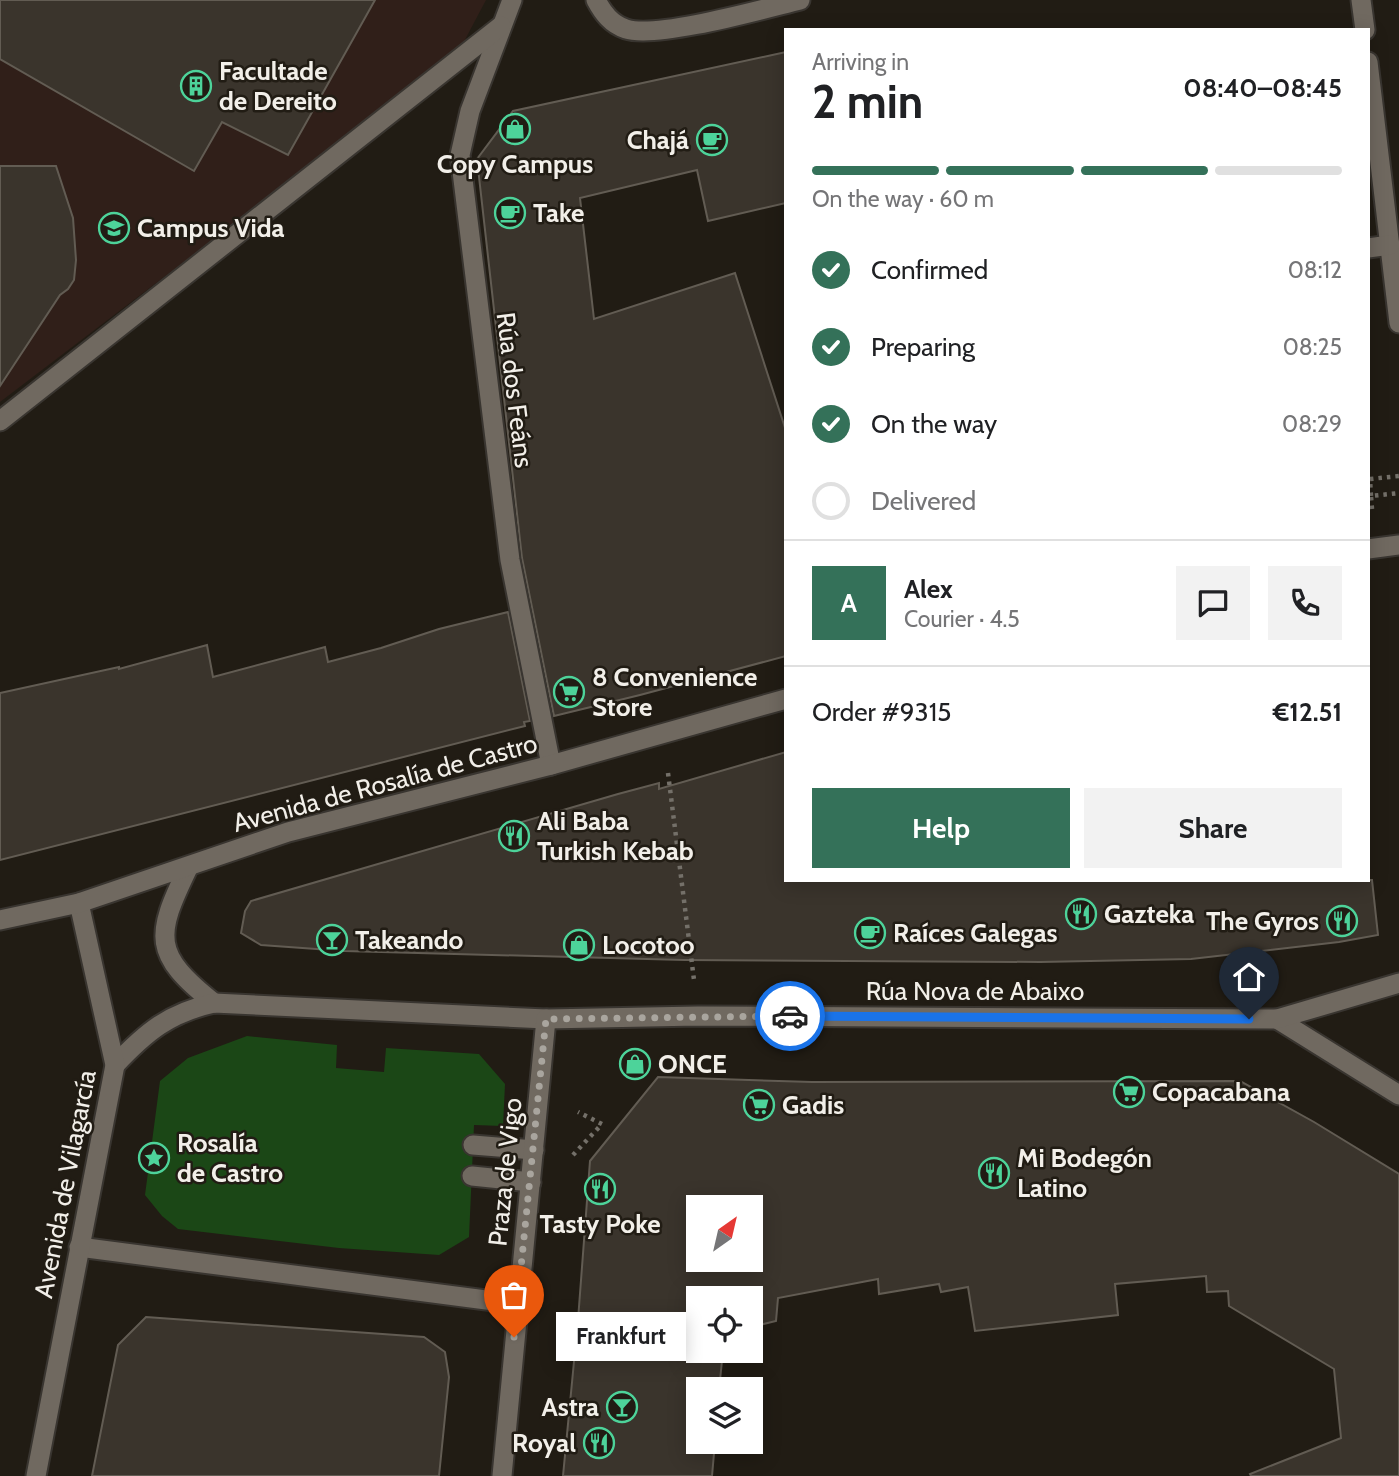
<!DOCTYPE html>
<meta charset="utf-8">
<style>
body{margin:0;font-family:Cabin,sans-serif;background:#f2f2f2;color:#202124;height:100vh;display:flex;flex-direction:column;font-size:26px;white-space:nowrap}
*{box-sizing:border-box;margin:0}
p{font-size:23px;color:#757577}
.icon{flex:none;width:38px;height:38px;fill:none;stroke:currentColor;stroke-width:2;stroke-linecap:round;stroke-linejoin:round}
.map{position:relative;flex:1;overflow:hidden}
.details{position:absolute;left:784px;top:28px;width:586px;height:854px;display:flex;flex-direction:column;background:#fff;border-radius:0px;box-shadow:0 4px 18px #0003}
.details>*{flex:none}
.needle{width:46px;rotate:34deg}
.buttons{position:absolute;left:686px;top:1195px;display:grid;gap:14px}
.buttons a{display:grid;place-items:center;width:77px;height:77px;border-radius:0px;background:#fff;box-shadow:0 4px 18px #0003;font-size:35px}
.pin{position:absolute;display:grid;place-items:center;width:60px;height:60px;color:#fff;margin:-72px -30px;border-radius:50% 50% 50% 0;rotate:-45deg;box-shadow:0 0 7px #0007}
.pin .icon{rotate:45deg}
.courier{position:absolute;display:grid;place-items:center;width:70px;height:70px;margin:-35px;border:5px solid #1a73e8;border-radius:50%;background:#fff;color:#222;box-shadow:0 2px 9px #0007}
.bubble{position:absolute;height:49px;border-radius:0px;background:#fff;box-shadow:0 4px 18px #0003;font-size:23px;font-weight:700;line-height:49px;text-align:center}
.overview em{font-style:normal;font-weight:700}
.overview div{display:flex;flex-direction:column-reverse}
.overview{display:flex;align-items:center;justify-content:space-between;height:119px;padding:0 28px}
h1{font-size:46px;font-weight:700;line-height:52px}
.bar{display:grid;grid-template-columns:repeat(4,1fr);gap:10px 7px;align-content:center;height:84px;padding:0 28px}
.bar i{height:9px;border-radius:5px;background:#e0e0e0}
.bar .active{background:#347159}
.bar p{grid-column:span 4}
.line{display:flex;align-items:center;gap:18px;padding:0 28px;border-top:2px solid #e0e0e0}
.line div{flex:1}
.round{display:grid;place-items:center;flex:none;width:74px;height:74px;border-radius:0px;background:#f2f2f2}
ol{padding:0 28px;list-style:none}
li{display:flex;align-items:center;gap:21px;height:77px}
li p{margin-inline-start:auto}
li .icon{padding:7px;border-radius:50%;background:#347159;color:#fff;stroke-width:4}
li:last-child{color:#757577}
li i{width:38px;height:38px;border:4px solid #e0e0e0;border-radius:50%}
.primary-button{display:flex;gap:14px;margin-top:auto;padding:14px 28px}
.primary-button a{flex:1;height:80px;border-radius:0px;background:#347159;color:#fff;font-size:28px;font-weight:700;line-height:80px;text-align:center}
.primary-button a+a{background:#f2f2f2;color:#202124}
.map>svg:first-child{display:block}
.education{fill:#301f19}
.green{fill:#1b4716}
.building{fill:#3a342c;stroke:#625c53;stroke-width:2;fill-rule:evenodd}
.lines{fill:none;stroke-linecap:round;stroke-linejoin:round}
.service-casing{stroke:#393530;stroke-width:23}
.pedestrian-casing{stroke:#393530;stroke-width:23}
.minor-casing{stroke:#393530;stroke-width:23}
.tertiary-casing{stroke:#393530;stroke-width:23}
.path{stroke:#747069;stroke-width:4.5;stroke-dasharray:3.5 5;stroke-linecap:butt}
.service{stroke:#706960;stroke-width:19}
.pedestrian{stroke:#706960;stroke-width:19}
.minor{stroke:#706960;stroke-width:19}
.tertiary{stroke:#706960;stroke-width:19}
.done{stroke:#a9a59e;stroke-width:7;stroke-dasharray:0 12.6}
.route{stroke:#1a73e8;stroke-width:9}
.labels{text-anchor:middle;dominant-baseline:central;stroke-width:5;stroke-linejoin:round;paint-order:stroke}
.poi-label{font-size:26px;font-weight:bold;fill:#f2efe9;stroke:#211c14;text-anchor:start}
.street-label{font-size:26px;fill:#f2efe9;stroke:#211c14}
</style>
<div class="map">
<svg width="1399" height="1476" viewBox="0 0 1399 1476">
<rect width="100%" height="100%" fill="#211c14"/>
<polygon class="education" points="0,0 486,0 458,53 0,402"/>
<polygon class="green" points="247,1036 337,1045 336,1068 384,1072 386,1048 479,1054 505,1084 503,1126 474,1125 469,1237 439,1255 339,1248 178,1229 162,1216 145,1195 160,1081 188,1058"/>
<g class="building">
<polygon points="0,0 375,0 288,155 222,122 194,171 0,59"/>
<polygon points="786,52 786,203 708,221 697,170 580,198 594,319 735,273 786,431 786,656 640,695 554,716 522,558 477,159 513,111"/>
<polygon points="0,166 56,166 73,218 76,260 74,280 68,289 60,295 0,386"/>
<polygon points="508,612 530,721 524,722 525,726 0,860 0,693 119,667 119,669 207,645 213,677 325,647 328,662 381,648 439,629"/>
<polygon points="786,752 786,880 1372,880 1378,935 1339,942 1191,959 1040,962 684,960 344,951 261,945 241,933 245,911 251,901 618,794 659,783 659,789"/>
<path d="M 658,1077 L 812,1082 L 1240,1081 L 1314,1122 L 1399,1174 L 1399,1476 L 1251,1476 L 1250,1474 L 1341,1438 L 1334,1369 L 1229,1306 L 1228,1291 L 1207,1292 L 1206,1276 L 1115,1284 L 1118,1315 L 975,1331 L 968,1287 L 941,1292 L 939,1284 L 879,1294 L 878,1279 L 778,1298 L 776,1321 L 751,1327 L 751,1298 L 698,1298 L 698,1351 L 723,1351 L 719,1390 L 698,1390 L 698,1442 L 715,1442 L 712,1476 L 563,1476 L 578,1320 L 590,1161 ZM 698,1208 L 751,1208 L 751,1260 L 698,1260 Z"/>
<polygon points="146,1317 424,1337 445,1352 449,1377 439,1476 92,1476 118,1345"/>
</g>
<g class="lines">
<g class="service-casing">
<g id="service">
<polyline points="473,1145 534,1150"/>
<polyline points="472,1176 531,1182"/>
</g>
</g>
<g class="pedestrian-casing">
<g id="pedestrian">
<polyline points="512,0 470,111 460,155 510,560 551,765"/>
<polyline points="1361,0 1365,30"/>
<polyline points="1368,62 1399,323"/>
<polyline points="1368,248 1390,245"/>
<polyline points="0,421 501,26"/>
</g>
</g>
<g class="minor-casing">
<g id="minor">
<path d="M 596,0 C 603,13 611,24 626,29 C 657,39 763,9 800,0"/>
<path d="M 188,868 C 155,936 152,954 214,1003"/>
<polyline points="1277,1019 1399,1095"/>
<path d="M 115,1065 C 146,1032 169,1013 214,1003 L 546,1019 L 698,1016 L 1277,1019 L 1399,983"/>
<polyline points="79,1247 517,1304"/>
<polyline points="36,1476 115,1065 79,903"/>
<polyline points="502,1476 546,1019"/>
</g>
</g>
<g class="tertiary-casing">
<g id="tertiary">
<polyline points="1368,549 1399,545"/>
<polyline points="0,920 79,903 288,832 551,765 786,699"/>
</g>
</g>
<g class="path">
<polyline points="1371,496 1370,479 1399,476"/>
<polyline points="1372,509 1371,496 1399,493"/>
<polyline points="668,773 694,980"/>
<polyline points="573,1155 602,1124 578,1112"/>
</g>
<use href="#service" class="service"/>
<use href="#pedestrian" class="pedestrian"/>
<use href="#minor" class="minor"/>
<use href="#tertiary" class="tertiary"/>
</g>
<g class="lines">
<polyline class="done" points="514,1337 546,1019 790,1016"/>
<polyline class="route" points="790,1016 1249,1019"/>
</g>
<defs>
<g id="building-ring" transform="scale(1.575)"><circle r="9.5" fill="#211c14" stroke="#4dd39a" stroke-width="1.5"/><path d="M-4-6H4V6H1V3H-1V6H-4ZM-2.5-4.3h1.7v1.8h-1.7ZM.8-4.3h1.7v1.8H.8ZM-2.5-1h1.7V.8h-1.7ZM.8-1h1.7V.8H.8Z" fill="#4dd39a"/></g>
<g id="shop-ring" transform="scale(1.575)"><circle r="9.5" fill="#211c14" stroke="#4dd39a" stroke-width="1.5"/><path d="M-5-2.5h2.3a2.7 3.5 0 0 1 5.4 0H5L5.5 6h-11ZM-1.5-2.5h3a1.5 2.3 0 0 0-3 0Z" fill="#4dd39a"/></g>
<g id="cafe-ring" transform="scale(1.575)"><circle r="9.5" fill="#211c14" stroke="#4dd39a" stroke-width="1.5"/><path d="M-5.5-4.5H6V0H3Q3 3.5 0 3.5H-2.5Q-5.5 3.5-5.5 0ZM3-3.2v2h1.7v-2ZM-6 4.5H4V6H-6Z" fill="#4dd39a"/></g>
<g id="university-ring" transform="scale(1.575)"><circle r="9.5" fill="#211c14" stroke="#4dd39a" stroke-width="1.5"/><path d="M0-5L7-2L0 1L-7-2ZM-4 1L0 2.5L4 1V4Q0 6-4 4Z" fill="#4dd39a"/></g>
<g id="supermarket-ring" transform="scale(1.575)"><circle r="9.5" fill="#211c14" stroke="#4dd39a" stroke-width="1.5"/><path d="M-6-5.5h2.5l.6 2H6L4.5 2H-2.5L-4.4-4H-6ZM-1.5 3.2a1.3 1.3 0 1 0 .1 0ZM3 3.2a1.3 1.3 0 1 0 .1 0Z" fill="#4dd39a"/></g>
<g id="restaurant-ring" transform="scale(1.575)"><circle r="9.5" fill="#211c14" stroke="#4dd39a" stroke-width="1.5"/><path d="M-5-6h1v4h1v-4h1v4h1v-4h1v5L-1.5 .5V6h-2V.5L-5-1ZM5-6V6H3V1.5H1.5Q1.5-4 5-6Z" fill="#4dd39a"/></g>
<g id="bar-ring" transform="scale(1.575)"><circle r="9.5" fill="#211c14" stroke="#4dd39a" stroke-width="1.5"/><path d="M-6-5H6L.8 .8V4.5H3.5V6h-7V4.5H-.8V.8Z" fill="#4dd39a"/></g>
<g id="sight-ring" transform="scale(1.575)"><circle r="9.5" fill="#211c14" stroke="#4dd39a" stroke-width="1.5"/><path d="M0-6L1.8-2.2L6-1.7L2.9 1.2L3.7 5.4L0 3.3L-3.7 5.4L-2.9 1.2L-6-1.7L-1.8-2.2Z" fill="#4dd39a"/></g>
</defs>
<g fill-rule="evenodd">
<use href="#building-ring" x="196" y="86"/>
<use href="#shop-ring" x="515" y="129"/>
<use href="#cafe-ring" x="712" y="140"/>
<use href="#cafe-ring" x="510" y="213"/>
<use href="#university-ring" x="114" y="228"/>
<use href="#supermarket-ring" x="569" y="692"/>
<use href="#restaurant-ring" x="514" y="836"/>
<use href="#restaurant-ring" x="1081" y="914"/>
<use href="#restaurant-ring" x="1342" y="921"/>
<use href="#cafe-ring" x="870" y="933"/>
<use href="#bar-ring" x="332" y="940"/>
<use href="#shop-ring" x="579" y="945"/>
<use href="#shop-ring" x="635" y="1064"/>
<use href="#supermarket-ring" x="1129" y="1092"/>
<use href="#supermarket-ring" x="759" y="1105"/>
<use href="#sight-ring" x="154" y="1158"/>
<use href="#restaurant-ring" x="994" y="1173"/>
<use href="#restaurant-ring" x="600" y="1189"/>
<use href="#bar-ring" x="622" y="1407"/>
<use href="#restaurant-ring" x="599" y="1443"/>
</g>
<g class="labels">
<g class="poi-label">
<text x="219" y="71">Facultade<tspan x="219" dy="30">de Dereito</tspan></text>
<text x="689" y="140" text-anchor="end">Chajá</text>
<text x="515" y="164" text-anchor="middle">Copy Campus</text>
<text x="533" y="213">Take</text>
<text x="137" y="228">Campus Vida</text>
<text x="592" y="677">8 Convenience<tspan x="592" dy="30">Store</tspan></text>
<text x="537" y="821">Ali Baba<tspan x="537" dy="30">Turkish Kebab</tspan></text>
<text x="1104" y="914">Gazteka</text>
<text x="1319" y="921" text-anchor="end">The Gyros</text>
<text x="893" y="933">Raíces Galegas</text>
<text x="355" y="940">Takeando</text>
<text x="602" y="945">Locotoo</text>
<text x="658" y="1064">ONCE</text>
<text x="1152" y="1092">Copacabana</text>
<text x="782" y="1105">Gadis</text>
<text x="177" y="1143">Rosalía<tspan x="177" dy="30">de Castro</tspan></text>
<text x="1017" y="1158">Mi Bodegón<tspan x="1017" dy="30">Latino</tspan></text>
<text x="600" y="1224" text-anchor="middle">Tasty Poke</text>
<text x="599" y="1407" text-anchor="end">Astra</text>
<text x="576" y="1443" text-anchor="end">Royal</text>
</g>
<g class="street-label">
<text transform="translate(515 390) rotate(83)">Rúa dos Feáns</text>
<text transform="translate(385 783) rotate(-15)">Avenida de Rosalía de Castro</text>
<text x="975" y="991">Rúa Nova de Abaixo</text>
<text transform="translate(505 1172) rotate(-84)">Praza de Vigo</text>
<text transform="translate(65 1184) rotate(-79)">Avenida de Vilagarcía</text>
</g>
</g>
</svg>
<div class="buttons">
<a><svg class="needle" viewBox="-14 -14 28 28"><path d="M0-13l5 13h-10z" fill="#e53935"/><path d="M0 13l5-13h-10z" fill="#757577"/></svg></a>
<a><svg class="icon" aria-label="locate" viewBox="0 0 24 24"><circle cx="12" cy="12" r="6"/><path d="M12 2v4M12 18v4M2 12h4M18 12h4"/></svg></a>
<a><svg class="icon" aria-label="layers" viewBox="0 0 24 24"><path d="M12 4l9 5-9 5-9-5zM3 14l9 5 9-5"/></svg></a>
</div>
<div class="pin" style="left:514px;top:1337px;background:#ea580c"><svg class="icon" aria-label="bag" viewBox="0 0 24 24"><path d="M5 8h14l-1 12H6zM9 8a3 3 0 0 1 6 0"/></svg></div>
<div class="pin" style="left:1249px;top:1019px;background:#1f2937"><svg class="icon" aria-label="home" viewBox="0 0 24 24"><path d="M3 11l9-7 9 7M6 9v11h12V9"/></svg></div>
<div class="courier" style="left:790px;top:1016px"><svg class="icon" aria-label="car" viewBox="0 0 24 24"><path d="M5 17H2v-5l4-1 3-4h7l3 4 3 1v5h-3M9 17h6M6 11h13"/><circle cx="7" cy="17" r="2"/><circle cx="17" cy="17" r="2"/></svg></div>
<div class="bubble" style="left:556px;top:1312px;width:130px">Frankfurt</div>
<section class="details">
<div class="overview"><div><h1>2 min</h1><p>Arriving in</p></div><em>08:40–08:45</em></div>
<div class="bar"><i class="active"></i><i class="active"></i><i class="active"></i><i></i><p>On the way · 60 m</p></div>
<ol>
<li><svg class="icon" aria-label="check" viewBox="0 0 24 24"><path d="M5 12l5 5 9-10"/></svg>Confirmed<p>08:12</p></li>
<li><svg class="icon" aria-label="check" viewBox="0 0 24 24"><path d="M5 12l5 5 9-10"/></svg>Preparing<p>08:25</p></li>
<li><svg class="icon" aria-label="check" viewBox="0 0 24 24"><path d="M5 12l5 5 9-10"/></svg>On the way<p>08:29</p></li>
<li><i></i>Delivered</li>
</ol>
<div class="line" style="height:126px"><b class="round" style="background:#347159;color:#fff">A</b><div><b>Alex</b><p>Courier · 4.5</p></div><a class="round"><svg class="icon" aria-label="chat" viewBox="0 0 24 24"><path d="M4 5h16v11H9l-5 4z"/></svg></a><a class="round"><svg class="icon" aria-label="phone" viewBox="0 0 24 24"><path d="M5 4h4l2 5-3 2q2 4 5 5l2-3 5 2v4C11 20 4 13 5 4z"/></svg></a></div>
<div class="line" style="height:91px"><div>Order #9315</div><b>€12.51</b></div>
<div class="primary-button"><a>Help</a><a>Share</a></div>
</section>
</div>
